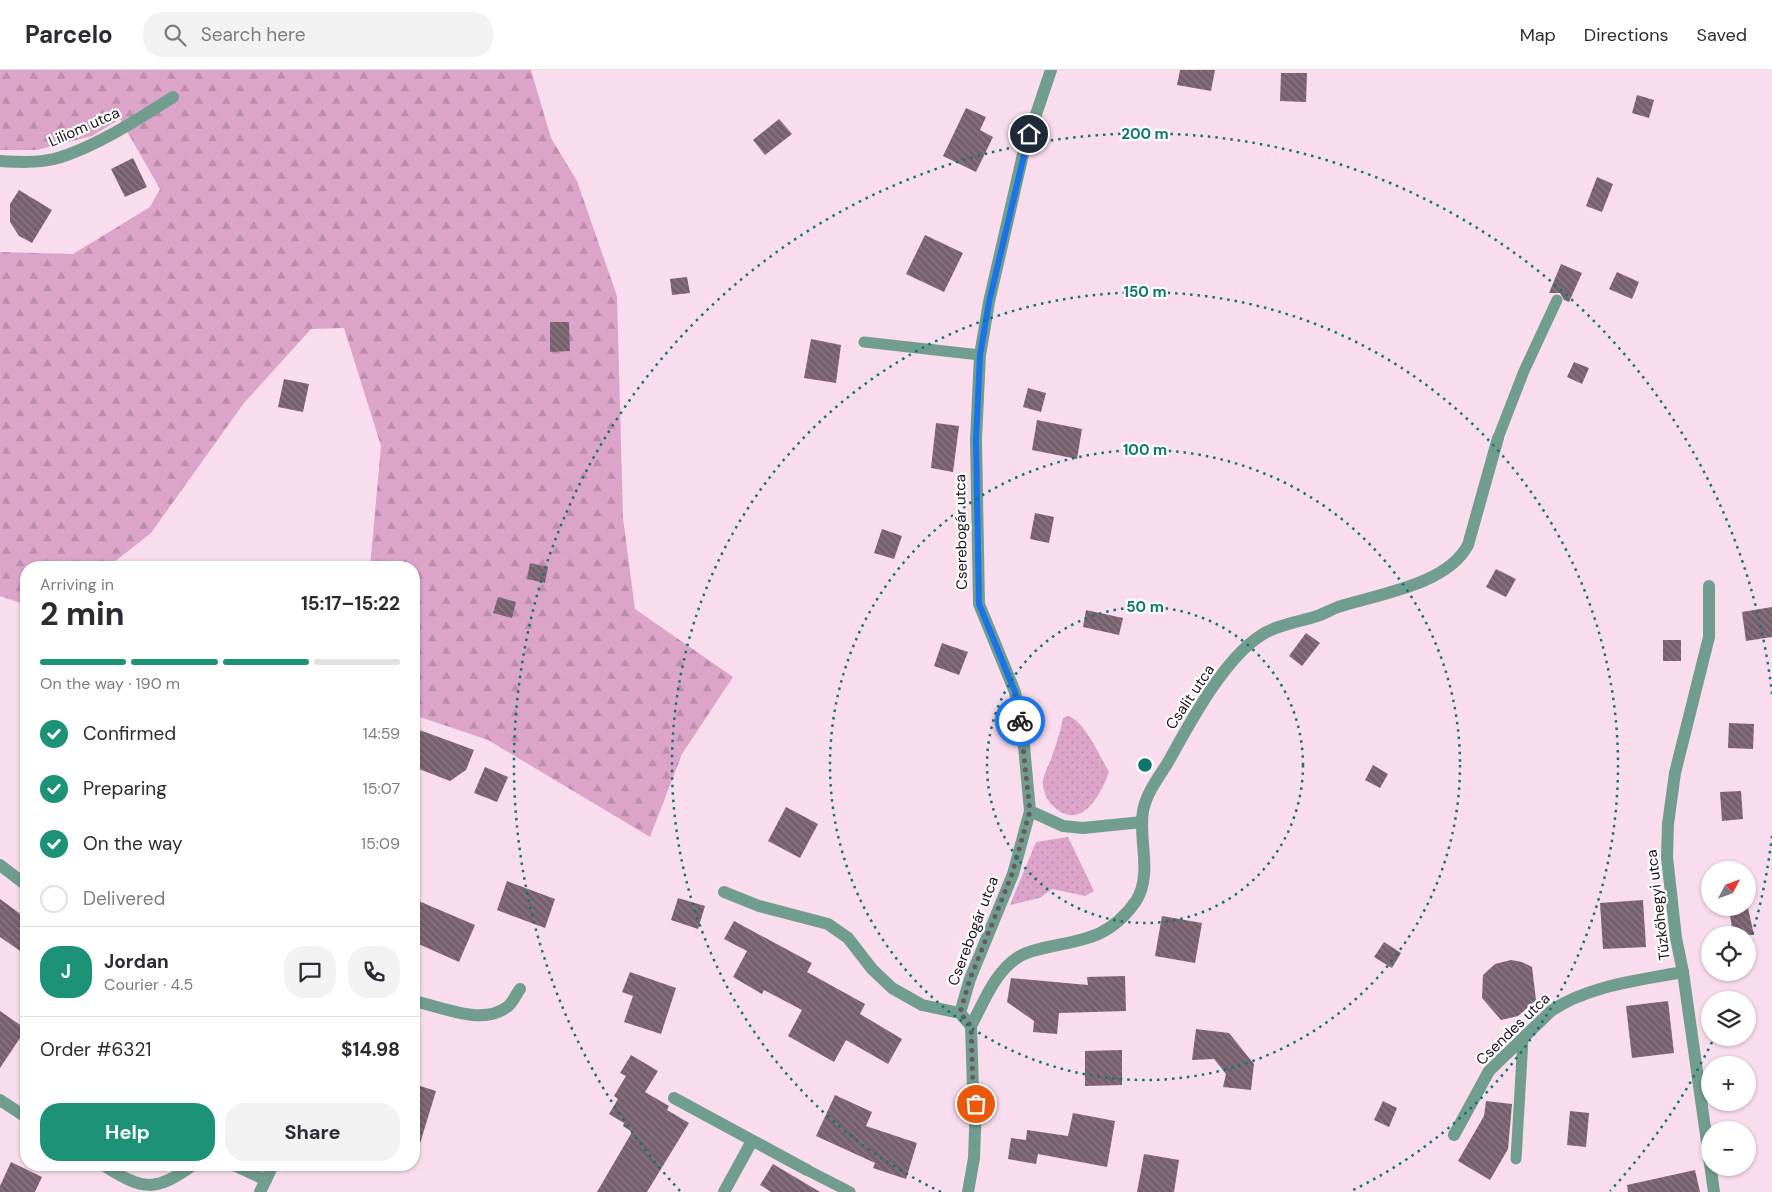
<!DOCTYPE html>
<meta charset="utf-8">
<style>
body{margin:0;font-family:"DM Sans",sans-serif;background:#f2f2f3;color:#2b2b33;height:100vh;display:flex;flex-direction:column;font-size:19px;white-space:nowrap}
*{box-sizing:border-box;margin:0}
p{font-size:16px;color:#7c7c81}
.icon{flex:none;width:28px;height:28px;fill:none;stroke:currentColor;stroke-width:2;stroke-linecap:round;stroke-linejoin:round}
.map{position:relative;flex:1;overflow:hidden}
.sheet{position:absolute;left:20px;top:491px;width:400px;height:610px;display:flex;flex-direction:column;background:#fff;border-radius:20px;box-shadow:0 1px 4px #0004}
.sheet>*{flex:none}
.needle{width:32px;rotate:49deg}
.controls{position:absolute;left:1701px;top:791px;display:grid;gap:10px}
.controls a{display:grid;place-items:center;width:55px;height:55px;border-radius:50%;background:#fff;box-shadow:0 1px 4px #0004;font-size:25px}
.pin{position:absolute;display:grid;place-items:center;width:42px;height:42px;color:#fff;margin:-21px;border:2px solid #fff;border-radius:50%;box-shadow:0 1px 5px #0007}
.courier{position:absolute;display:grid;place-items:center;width:50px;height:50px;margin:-25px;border:4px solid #1a73e8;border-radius:50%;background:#fff;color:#222;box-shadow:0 1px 6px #0007}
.headline em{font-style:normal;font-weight:700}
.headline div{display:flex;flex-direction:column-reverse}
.headline{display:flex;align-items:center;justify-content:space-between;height:85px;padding:0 20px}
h1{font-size:32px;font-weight:700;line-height:38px}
.bar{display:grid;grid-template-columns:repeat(4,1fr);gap:8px 5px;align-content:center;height:60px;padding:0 20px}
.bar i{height:6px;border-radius:4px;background:#e1e1e2}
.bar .active{background:#1c9277}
.bar p{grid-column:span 4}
.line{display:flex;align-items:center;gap:12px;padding:0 20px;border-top:1px solid #e1e1e2}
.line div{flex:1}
.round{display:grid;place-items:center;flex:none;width:52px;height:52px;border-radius:20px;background:#f2f2f3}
ol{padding:0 20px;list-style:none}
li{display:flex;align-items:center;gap:15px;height:55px}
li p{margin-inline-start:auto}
li .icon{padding:5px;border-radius:50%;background:#1c9277;color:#fff;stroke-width:4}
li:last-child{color:#7c7c81}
li i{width:28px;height:28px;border:2px solid #e1e1e2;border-radius:50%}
.primary-button{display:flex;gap:10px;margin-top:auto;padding:10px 20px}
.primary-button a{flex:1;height:58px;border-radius:20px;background:#1c9277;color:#fff;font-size:20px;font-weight:700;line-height:58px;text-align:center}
.primary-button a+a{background:#f2f2f3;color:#2b2b33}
header{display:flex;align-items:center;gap:30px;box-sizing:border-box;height:70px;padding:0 25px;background:#fff;border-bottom:1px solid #e1e1e2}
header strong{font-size:24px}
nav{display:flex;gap:28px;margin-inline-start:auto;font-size:18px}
.search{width:350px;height:45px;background:#f2f2f3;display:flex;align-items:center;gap:12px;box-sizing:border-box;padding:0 18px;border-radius:20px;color:#7c7c81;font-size:19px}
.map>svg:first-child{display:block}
.forest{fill:url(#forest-firs)}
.park{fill:url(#park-dots)}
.building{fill:url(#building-back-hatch)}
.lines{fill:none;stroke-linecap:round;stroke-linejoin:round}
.lane{stroke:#719d8e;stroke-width:11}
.street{stroke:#719d8e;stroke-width:12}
.done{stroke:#685862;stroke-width:5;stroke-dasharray:0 9}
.route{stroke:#1a73e8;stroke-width:6}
.ring{fill:none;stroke:#0f766e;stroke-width:2.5;stroke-dasharray:2.5 5}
.labels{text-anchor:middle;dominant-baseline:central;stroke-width:4.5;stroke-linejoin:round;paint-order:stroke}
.street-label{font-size:15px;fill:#1a1117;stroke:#fff}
.centre{fill:#0f766e;stroke:#fff;stroke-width:2.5}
.ring-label{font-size:15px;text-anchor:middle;font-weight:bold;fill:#0f766e;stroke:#fff;stroke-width:4.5;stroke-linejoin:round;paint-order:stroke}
</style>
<header>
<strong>Parcelo</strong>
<div class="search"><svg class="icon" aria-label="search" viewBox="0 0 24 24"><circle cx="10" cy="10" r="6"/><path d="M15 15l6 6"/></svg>Search here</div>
<nav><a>Map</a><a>Directions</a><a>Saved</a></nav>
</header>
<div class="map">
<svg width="1772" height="1122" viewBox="0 0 1772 1122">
<defs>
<pattern id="forest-firs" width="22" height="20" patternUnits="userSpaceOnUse" patternTransform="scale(1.25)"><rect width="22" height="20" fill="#dca4c8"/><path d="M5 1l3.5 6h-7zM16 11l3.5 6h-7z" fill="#bc8cab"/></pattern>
<pattern id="park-dots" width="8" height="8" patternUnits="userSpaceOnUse" patternTransform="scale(1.25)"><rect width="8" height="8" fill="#dca4c8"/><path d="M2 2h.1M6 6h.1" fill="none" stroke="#bc8cab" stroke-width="1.8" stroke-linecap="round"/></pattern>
<pattern id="building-back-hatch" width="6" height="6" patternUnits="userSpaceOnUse" patternTransform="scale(1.25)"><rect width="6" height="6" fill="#775f6e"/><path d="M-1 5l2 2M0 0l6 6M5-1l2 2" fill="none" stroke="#8b7a84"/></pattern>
</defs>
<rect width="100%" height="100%" fill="#f9ddee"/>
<polygon class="forest" points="0,0 531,0 551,68 577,111 617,226 623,448 635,539 733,607 682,684 650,767 488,670 414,645 414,498 370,497 381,376 344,258 311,259 244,333 151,463 108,497 26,498 26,535 0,526 0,182 73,184 150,137 160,119 120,49 92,66 37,80 0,80"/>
<g class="park">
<path d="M 1068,646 C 1085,651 1100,687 1109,702 C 1100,727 1080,763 1052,735 C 1047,730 1042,719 1043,711 C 1044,704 1048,696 1051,689 C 1056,675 1060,663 1063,648 Z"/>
<polygon points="1068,767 1094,821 1085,826 1052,819 1040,828 1010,835 1036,772"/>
</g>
<g class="building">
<polygon points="1180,0 1215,0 1211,21 1177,15"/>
<polygon points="1281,3 1307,3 1306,32 1280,31"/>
<polygon points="1637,25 1654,30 1649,48 1632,43"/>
<polygon points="966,38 986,47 980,60 993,67 976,102 943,86"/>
<polygon points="779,49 792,64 765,85 753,70"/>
<polygon points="133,88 147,117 125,127 111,99"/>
<polygon points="1597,107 1613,114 1602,142 1586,136"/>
<polygon points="19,120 52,140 32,173 19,166 10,152 10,134"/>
<polygon points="925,165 963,183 944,222 906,204"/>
<polygon points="1561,194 1582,203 1569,232 1564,230 1560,223 1549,223"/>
<polygon points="1617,202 1639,212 1632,229 1609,219"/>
<polygon points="687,207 690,223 672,225 670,209"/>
<polygon points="550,252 569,252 570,281 550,282"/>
<polygon points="811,269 841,275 836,313 804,308"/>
<polygon points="1574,292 1589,298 1582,314 1567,307"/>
<polygon points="284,309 309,314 303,342 278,337"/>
<polygon points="1028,318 1046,323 1041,342 1023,337"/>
<polygon points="1037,350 1082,359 1077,389 1032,380"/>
<polygon points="936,353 959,356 953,402 931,398"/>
<polygon points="1035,443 1054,447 1049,473 1030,469"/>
<polygon points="882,459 902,466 894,489 874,483"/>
<polygon points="530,493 548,497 545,513 527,509"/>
<polygon points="1496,499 1516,509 1506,527 1486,517"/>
<polygon points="498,527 516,532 512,548 493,543"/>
<polygon points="1772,537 1772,567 1746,571 1742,542"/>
<polygon points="1086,540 1123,548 1119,565 1083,557"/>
<polygon points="1306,563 1320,573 1302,596 1289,586"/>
<rect x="1663" y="570" width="18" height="21"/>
<polygon points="942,573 968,582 959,605 934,596"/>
<polygon points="1729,653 1754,654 1753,679 1728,678"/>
<polygon points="414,658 474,680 466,700 450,711 414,697"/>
<polygon points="1373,695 1388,704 1380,718 1365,710"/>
<polygon points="485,697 508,707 497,732 474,723"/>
<polygon points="1741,721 1743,749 1722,751 1720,722"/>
<polygon points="786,737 818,754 800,788 768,771"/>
<polygon points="507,811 555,829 545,858 497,840"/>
<polygon points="678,828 705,836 698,859 671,850"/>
<polygon points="0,829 26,848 26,885 0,867"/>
<polygon points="414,829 475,855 459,892 414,872"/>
<polygon points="1643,830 1646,877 1603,879 1600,833"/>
<polygon points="1729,838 1748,838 1754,865 1733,865"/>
<polygon points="1162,846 1202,853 1195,893 1155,886"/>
<polygon points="734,851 812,893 807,902 865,934 860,944 902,969 888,994 846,970 834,992 788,966 802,940 764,920 762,924 733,907 747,881 724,869"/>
<polygon points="1384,872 1401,883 1392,898 1374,887"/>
<polygon points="1511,890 1522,892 1532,897 1536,930 1518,946 1501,950 1482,928 1483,905 1495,894"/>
<polygon points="630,902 676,918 661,964 624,952 633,926 622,922"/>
<polygon points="1125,906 1126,941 1059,943 1057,964 1033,962 1034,951 1007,932 1011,908 1088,915 1087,907"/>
<polygon points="1668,931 1674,983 1632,988 1626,936"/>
<polygon points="0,941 26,959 0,998"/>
<polygon points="1196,959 1229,963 1254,994 1251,1020 1223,1017 1226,1004 1214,989 1192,990"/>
<polygon points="1122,980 1122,1015 1085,1016 1085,981"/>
<polygon points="631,985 658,1001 645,1022 669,1036 667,1040 689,1053 647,1122 597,1122 632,1062 623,1056 624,1053 609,1044 618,1029 614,1026 626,1006 620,1003"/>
<polygon points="414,1014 436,1021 418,1080 414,1079"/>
<polygon points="835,1025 872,1042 866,1056 917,1073 906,1109 873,1098 875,1093 816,1066"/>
<polygon points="1383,1031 1397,1038 1389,1057 1374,1050"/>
<polygon points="1486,1031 1512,1034 1508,1079 1490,1110 1458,1091 1484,1046"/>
<polygon points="1570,1041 1589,1043 1586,1077 1567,1075"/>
<polygon points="1073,1043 1115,1051 1107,1097 1038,1084 1036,1094 1008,1089 1011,1068 1026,1070 1027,1060 1068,1066"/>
<polygon points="1144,1084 1179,1090 1174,1122 1137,1122"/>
<polygon points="11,1092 42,1107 35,1122 0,1122 0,1116"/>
<polygon points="773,1094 820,1122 771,1122 760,1115"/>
<polygon points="1695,1100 1700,1122 1628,1122 1627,1115"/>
</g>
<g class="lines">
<g class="lane">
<polyline points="864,272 980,285"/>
<polyline points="1498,368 1524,301 1557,230"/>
<polyline points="1516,1089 1523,969"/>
<polyline points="807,1100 850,1122"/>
</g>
<g class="street">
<path d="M 0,91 C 18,92 36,93 54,89 C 92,79 139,49 173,27"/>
<polyline points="1709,516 1709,567 1675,703 1668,754 1667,787 1676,868 1683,902 1714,1122"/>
<polyline points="1030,741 1063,756 1083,758 1142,752"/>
<polyline points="0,795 26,815"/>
<polyline points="724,822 759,836 828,854 848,868 872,899 892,918 922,935 960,943 971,956 973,1019 976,1034 974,1088 968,1122"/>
<path d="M 414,931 C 442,937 482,956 507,937 C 513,933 516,924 520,919"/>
<polyline points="960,943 970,909 1013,804 1030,741 1022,655 1015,622 979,534 976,369 980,285 989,232 1024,80 1051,0"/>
<path d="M 971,956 C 984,932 995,901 1020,886 C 1029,881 1043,878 1053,876 C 1090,869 1113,864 1136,831 C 1153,804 1138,769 1143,741 C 1146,724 1158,708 1167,694 C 1189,655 1222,591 1260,566 C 1274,556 1297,552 1314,547 C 1322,545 1330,540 1338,537 C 1378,524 1447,515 1468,475 L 1498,368"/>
<polyline points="674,1028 807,1100"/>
<polyline points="0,1030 26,1047"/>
<path d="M 1454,1065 L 1489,1001 L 1551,941 C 1587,916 1640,910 1683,902"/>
<path d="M 103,1095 C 144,1121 155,1122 193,1095"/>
<polyline points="234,1095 266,1110"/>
<polyline points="260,1122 273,1095"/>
<polyline points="724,1122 752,1071"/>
</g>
</g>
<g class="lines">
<polyline class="done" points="976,1034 973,1019 971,956 960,943 970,909 1012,804 1030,741 1020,651"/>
<polyline class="route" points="1020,651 1015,622 979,534 976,369 980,285 989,232 1029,64"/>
</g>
<g class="ring">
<circle cx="1145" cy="695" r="158"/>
<circle cx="1145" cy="695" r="315"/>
<path d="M941 1122A473 473 0 1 1 1349 1122"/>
<path d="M1772 766A631 631 0 0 1 1748 879M1712 972A631 631 0 0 1 1610 1121M680 1121A631 631 0 1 1 1772 624"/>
</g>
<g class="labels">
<g class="street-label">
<text transform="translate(84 57) rotate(-24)">Liliom utca</text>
<text transform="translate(961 462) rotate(-91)">Cserebogár utca</text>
<text transform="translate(1190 627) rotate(-56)">Csalit utca</text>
<text transform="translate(1658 835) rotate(-97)">Tűzkőhegyi utca</text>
<text transform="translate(973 861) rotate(-69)">Cserebogár utca</text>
<text transform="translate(1513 959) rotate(-44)">Csendes utca</text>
</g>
</g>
<circle cx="1145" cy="695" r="8" class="centre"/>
<g class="ring-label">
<text x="1145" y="69">200 m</text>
<text x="1145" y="227">150 m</text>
<text x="1145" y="385">100 m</text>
<text x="1145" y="542">50 m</text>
</g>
</svg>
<div class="controls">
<a><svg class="needle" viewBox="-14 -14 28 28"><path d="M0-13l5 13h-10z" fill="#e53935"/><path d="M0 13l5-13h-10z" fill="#7c7c81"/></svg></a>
<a><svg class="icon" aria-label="locate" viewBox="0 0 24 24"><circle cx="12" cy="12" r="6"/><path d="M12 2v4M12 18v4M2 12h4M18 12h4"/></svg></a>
<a><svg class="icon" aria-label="layers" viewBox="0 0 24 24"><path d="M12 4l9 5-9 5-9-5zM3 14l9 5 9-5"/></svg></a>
<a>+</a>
<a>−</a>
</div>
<div class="pin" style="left:976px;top:1034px;background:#ea580c"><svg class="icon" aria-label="bag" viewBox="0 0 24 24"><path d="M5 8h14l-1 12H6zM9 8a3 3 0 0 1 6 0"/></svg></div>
<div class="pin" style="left:1029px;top:64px;background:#1f2937"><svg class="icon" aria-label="home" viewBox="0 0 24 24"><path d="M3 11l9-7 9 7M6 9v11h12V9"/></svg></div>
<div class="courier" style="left:1020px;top:651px"><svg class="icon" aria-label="bike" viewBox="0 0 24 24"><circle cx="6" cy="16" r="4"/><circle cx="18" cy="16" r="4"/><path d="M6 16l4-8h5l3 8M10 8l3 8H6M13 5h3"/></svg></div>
<section class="sheet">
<div class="headline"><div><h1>2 min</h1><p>Arriving in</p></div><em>15:17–15:22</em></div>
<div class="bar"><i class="active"></i><i class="active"></i><i class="active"></i><i></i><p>On the way · 190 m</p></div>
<ol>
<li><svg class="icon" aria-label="check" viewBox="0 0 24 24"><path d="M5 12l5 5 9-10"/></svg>Confirmed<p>14:59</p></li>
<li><svg class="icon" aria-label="check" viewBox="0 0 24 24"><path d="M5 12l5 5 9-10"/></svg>Preparing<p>15:07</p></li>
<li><svg class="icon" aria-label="check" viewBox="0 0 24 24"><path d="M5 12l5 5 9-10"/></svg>On the way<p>15:09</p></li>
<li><i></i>Delivered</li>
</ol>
<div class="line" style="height:90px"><b class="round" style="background:#1c9277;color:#fff">J</b><div><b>Jordan</b><p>Courier · 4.5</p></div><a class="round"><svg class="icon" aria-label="chat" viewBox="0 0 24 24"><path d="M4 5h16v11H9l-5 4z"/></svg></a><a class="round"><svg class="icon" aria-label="phone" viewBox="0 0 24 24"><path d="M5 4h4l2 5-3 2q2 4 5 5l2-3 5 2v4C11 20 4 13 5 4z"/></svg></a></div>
<div class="line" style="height:65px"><div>Order #6321</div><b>$14.98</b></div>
<div class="primary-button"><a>Help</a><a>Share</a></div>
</section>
</div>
